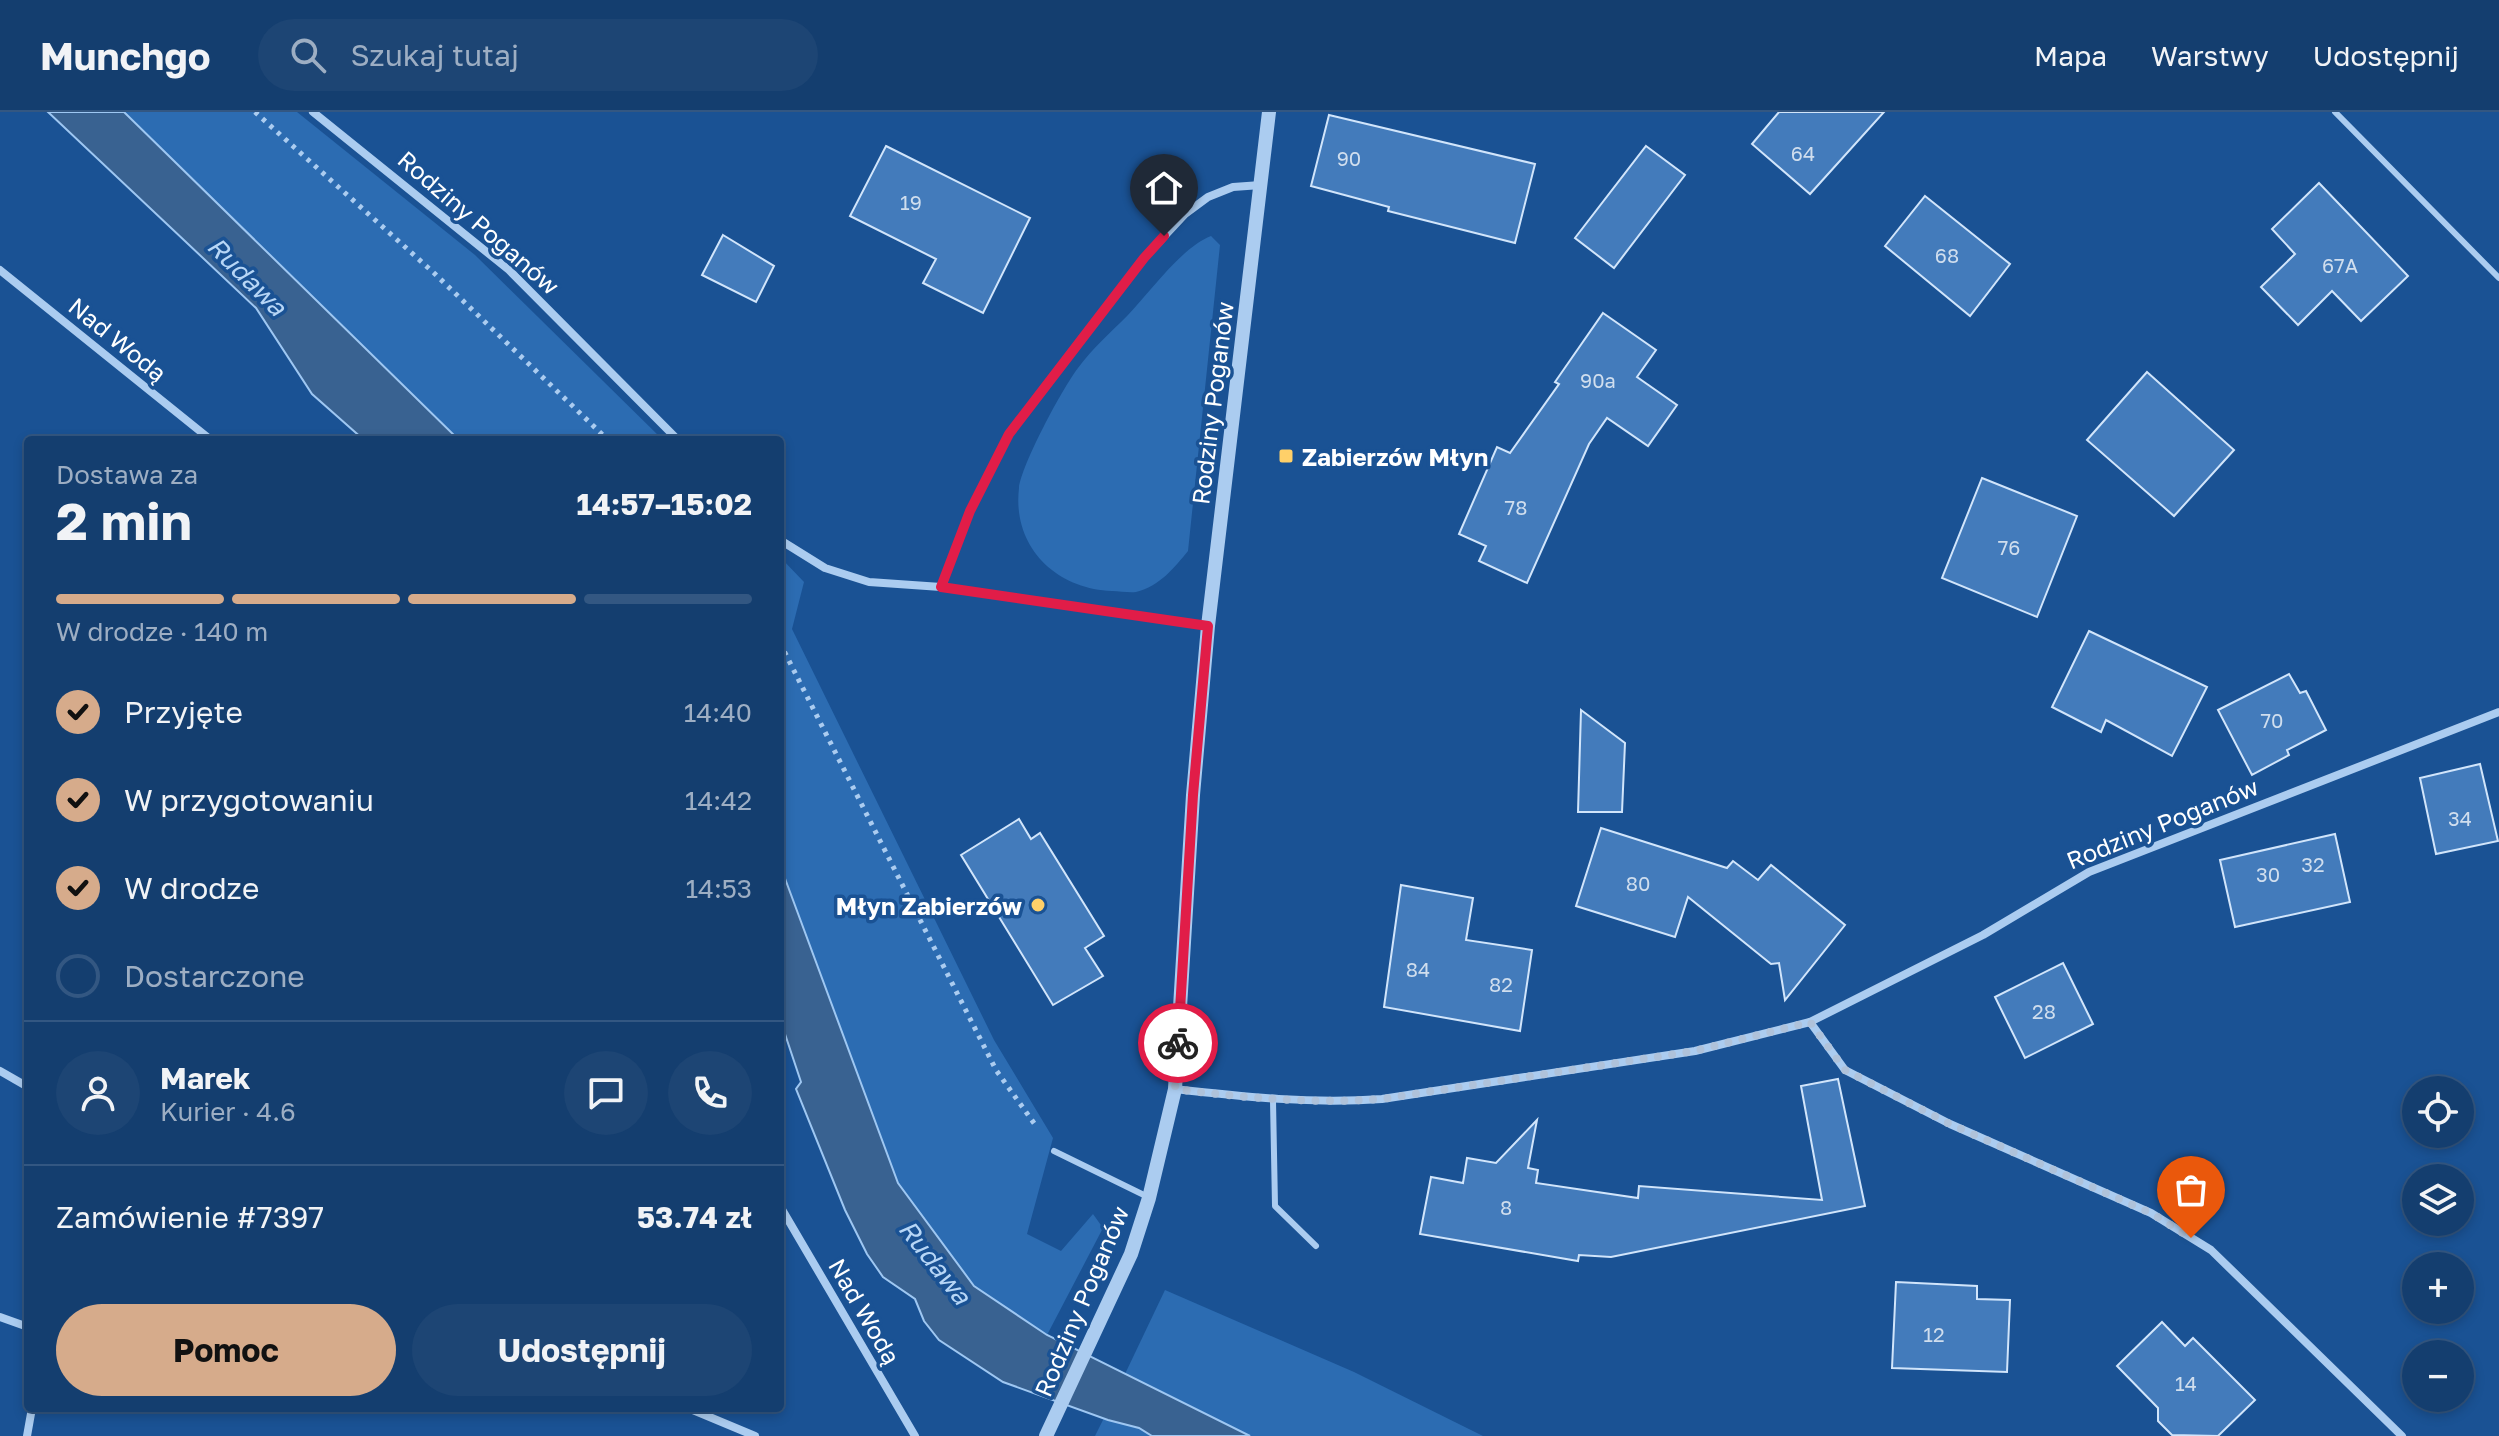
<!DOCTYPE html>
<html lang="pl">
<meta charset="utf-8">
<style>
body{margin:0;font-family:"Golos Text",sans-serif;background:#1d4574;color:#f1f3f6;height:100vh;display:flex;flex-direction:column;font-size:30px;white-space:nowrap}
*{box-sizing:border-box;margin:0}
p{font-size:26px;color:#9daec3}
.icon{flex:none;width:44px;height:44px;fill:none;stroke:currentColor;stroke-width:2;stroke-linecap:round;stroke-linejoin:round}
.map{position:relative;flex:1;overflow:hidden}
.side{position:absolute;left:24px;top:324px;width:760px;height:976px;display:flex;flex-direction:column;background:#143e6f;border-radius:8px;box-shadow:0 4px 12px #0003,0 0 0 2px #335782}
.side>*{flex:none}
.tools{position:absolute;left:2402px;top:964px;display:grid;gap:16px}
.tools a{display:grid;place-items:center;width:72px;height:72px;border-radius:50%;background:#143e6f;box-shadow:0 4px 12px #0003,0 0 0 2px #335782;font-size:40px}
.pin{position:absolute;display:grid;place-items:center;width:68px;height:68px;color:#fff;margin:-82px -34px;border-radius:50% 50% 50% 0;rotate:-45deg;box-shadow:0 0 8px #0007}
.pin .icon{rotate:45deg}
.courier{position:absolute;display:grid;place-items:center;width:80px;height:80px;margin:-40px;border:6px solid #e11d48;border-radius:50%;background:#fff;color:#222;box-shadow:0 2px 10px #0007}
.headline em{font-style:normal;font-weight:700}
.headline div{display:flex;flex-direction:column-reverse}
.headline{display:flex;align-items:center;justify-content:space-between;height:136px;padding:0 32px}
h1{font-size:52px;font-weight:700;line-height:60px}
.bar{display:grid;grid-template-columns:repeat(4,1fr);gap:12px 8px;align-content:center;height:96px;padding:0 32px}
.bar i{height:10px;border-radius:6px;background:#335782}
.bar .active{background:#d6ab8b}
.bar p{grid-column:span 4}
.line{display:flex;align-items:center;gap:20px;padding:0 32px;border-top:2px solid #335782}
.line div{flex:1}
.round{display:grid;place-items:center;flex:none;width:84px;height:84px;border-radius:42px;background:#1d4574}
ol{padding:0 32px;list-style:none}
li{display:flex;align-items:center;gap:24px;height:88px}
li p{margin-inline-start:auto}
li .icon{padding:8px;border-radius:50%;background:#d6ab8b;color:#111;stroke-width:4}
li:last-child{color:#9daec3}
li i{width:44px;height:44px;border:4px solid #335782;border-radius:50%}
.button{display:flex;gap:16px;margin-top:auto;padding:16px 32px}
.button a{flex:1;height:92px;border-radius:48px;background:#d6ab8b;color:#111;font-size:32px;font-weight:700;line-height:92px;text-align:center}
.button a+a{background:#1d4574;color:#f1f3f6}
header{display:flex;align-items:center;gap:48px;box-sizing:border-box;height:112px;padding:0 40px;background:#143e6f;border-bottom:2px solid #335782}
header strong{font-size:38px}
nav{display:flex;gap:44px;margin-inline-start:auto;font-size:28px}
.search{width:560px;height:72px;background:#1d4574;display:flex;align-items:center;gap:20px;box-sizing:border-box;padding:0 28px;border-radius:44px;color:#9daec3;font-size:30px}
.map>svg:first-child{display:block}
.green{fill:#2c6cb2}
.water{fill:#396291;stroke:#9ec7f2;stroke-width:2}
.building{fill:#437bbb;stroke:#d1e5fb;stroke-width:2}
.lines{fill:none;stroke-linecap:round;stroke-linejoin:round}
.path{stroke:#abccf0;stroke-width:5;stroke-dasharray:4 6;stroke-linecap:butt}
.service{stroke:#abccf0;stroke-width:6}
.minor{stroke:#abccf0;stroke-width:8}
.tertiary{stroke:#abccf0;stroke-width:14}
.done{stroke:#afc2da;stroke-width:8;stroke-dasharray:0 14.4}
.route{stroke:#e11d48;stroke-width:10}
.poi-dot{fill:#ffd069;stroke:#1a5294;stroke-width:3}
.labels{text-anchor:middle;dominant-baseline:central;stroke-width:7;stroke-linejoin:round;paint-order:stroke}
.number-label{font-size:20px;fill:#d0deee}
.street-label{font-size:24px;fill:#fff;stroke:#1a5294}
.poi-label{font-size:24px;font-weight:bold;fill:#fff;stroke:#1a5294;text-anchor:start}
.water-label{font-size:26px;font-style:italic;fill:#b7d6f6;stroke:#1a5294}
</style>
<header>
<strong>Munchgo</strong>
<div class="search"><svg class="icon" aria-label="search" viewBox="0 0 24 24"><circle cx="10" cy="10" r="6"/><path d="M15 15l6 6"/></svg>Szukaj tutaj</div>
<nav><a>Mapa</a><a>Warstwy</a><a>Udostępnij</a></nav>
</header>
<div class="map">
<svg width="2499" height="1324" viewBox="0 0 2499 1324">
<rect width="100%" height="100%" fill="#1a5294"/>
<g class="green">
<polygon points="124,0 297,0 475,143 663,328 459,328"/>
<path d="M 1211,124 L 1220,133 L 1188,439 C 1174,456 1160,474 1136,480 C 1129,481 1120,479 1112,479 C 1056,477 1012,435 1019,376 C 1022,352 1062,277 1078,256 C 1092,237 1111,220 1128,203 C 1150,180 1182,135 1211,124 Z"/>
<polygon points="780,445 804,470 792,517 994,928 1053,1026 1027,1122 1061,1139 1093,1102 1103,1116 1047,1223 974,1174 898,1071 780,753"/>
<polygon points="1165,1178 1354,1260 1483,1324 1250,1324 1125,1262"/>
<polygon points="1104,1306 1139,1316 1152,1324 1095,1324"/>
</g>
<g class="water">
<polygon points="48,0 124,0 459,328 364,328 312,282 256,196"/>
<polygon points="780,753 898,1071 974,1174 1047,1223 1250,1324 1152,1324 1139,1316 1108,1308 1003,1270 939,1228 924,1209 915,1187 883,1165 867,1142 845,1098 796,977 801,970 780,907"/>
</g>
<g class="building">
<polygon points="1779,0 1884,0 1810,82 1752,32"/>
<polygon points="1329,3 1535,52 1515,131 1388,99 1389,95 1311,74"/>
<polygon points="886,34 1030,106 983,201 923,171 936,147 850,104"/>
<polygon points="1646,34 1685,63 1614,156 1575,126"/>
<polygon points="2319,71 2408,164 2361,209 2332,179 2298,213 2261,175 2295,142 2272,117"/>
<polygon points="1925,84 2010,152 1970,204 1885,134"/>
<polygon points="723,123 774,154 756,190 702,163"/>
<polygon points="1603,201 1656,238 1637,265 1677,293 1648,334 1607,306 1589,332 1527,471 1479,449 1486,434 1459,422 1497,335 1510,341 1559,272 1555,270"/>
<polygon points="2147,260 2234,338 2174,404 2087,328"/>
<polygon points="1982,366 2077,404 2037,505 1942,466"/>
<polygon points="2089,519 2207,575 2172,644 2106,608 2101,620 2052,595"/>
<polygon points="2289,562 2300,581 2306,579 2326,618 2287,638 2289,643 2252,663 2218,598"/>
<polygon points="1581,598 1625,631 1622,700 1578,700"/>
<polygon points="2480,652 2498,729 2436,742 2420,666"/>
<polygon points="1019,707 1031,727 1040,721 1104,824 1085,836 1103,864 1053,893 961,743"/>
<polygon points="1601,716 1727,756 1733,749 1758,768 1771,753 1845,813 1785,888 1779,851 1771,852 1688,785 1675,825 1576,794"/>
<polygon points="2335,722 2350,790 2235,815 2220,748"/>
<polygon points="1401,773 1473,786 1466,828 1532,838 1520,919 1384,895"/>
<polygon points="2063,851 2093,912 2025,946 1995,885"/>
<polygon points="1838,967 1865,1094 1611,1145 1579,1143 1578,1149 1420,1122 1431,1065 1463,1071 1467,1046 1496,1051 1537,1008 1528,1056 1538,1058 1536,1071 1638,1086 1639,1074 1822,1088 1801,974"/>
<polygon points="1896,1170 1977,1174 1977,1187 2010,1188 2007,1260 1892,1256"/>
<polygon points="2162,1210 2185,1234 2193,1226 2255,1288 2218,1324 2172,1323 2158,1309 2158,1296 2117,1254"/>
</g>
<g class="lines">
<g class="path">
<polyline points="255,0 434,161 608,328"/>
<polyline points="780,531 996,958 1036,1014"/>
</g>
<g class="service">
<polyline points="2335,0 2499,166"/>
<polyline points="1273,989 1275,1094 1316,1134"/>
<polyline points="1054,1039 1148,1085"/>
</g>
<g class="minor">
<polyline points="313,0 509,158 678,328"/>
<polyline points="0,158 211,328"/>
<polyline points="780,428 825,456 869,470 941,475 1208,514"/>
<polyline points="941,475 970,399 1009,322 1144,146 1185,102 1208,85 1233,75 1261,73"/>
<polyline points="1810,910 1845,958 1950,1012 2151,1101 2211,1138 2402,1324"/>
<polyline points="0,959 28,975"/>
<path d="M 1175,977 C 1245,985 1312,992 1382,987 L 1695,939 L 1810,910 L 1983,823 L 2089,760 L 2499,600"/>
<polyline points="780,1094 915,1324"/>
<polyline points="0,1205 28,1215"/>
<polyline points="688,1296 755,1324"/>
<polyline points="27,1324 32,1296"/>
</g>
<polyline class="tertiary" points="1046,1324 1131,1142 1149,1086 1175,977 1193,683 1208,514 1269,0"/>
</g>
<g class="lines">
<path class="done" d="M 1178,931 L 1175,977 C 1247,986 1310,992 1382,987 L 1695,939 L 1810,910 L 1845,958 L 1950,1012 L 2151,1101 L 2191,1126"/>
<polyline class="route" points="1164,124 1144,146 1009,322 970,399 941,475 1208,514 1193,683 1178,931"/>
</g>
<g class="poi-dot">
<rect x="1278" y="336" width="16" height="16" rx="4"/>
<circle cx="1038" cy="793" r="8"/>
</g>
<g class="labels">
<g class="number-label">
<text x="1803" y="41">64</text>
<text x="1349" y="46">90</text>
<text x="911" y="90">19</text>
<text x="1947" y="143">68</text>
<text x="2340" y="153">67A</text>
<text x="1598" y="268">90a</text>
<text x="1516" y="395">78</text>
<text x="2009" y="435">76</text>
<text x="2272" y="608">70</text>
<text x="2460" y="706">34</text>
<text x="2313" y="752">32</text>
<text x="2268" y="762">30</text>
<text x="1638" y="771">80</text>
<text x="1418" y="857">84</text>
<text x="1501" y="872">82</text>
<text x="2044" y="899">28</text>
<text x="1506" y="1095">8</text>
<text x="1934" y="1222">12</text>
<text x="2186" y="1271">14</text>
</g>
<g class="street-label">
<text transform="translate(479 110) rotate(41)">Rodziny Poganów</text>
<text transform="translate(118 227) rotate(39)">Nad Wodą</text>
<text transform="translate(1212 291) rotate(-83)">Rodziny Poganów</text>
<text transform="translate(2162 711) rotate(-22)">Rodziny Poganów</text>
<text transform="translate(1081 1189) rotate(-67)">Rodziny Poganów</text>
<text transform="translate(865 1199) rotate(60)">Nad Wodą</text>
</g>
<g class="poi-label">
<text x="1302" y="344">Zabierzów Młyn</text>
<text x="1022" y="793" text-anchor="end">Młyn Zabierzów</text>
</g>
<g class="water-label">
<text transform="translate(247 164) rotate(45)">Rudawa</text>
<text transform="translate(935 1150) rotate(52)">Rudawa</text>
</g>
</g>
</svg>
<div class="tools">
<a><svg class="icon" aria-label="locate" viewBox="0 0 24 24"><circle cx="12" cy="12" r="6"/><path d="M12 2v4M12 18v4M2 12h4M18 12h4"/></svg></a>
<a><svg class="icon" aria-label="layers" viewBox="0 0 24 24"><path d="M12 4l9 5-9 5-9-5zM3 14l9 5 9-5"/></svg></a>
<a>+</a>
<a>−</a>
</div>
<div class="pin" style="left:2191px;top:1126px;background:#ea580c"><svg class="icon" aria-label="bag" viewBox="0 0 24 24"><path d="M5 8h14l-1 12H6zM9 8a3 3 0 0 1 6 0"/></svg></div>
<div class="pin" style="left:1164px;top:124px;background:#1f2937"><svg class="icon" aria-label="home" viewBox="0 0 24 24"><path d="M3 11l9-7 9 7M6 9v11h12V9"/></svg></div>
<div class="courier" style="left:1178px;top:931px"><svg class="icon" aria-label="bike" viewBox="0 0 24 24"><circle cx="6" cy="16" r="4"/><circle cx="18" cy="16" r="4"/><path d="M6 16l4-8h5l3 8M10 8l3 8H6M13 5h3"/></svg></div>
<section class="side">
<div class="headline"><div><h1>2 min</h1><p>Dostawa za</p></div><em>14:57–15:02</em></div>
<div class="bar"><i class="active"></i><i class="active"></i><i class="active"></i><i></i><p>W drodze · 140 m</p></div>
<ol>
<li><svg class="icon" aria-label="check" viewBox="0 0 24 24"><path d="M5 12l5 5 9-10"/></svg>Przyjęte<p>14:40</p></li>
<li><svg class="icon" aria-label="check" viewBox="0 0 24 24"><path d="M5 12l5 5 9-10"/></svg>W przygotowaniu<p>14:42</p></li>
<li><svg class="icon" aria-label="check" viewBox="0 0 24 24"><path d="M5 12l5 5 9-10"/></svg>W drodze<p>14:53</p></li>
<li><i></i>Dostarczone</li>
</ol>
<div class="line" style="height:144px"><a class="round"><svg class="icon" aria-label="person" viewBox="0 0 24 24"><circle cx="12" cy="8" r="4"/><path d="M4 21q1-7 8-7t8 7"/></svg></a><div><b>Marek</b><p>Kurier · 4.6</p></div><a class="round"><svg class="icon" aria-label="chat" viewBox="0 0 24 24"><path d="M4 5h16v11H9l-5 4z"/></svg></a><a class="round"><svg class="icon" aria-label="phone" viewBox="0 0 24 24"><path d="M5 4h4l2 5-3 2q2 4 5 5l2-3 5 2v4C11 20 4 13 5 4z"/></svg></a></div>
<div class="line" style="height:104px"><div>Zamówienie #7397</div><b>53.74 zł</b></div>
<div class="button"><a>Pomoc</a><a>Udostępnij</a></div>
</section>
</div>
